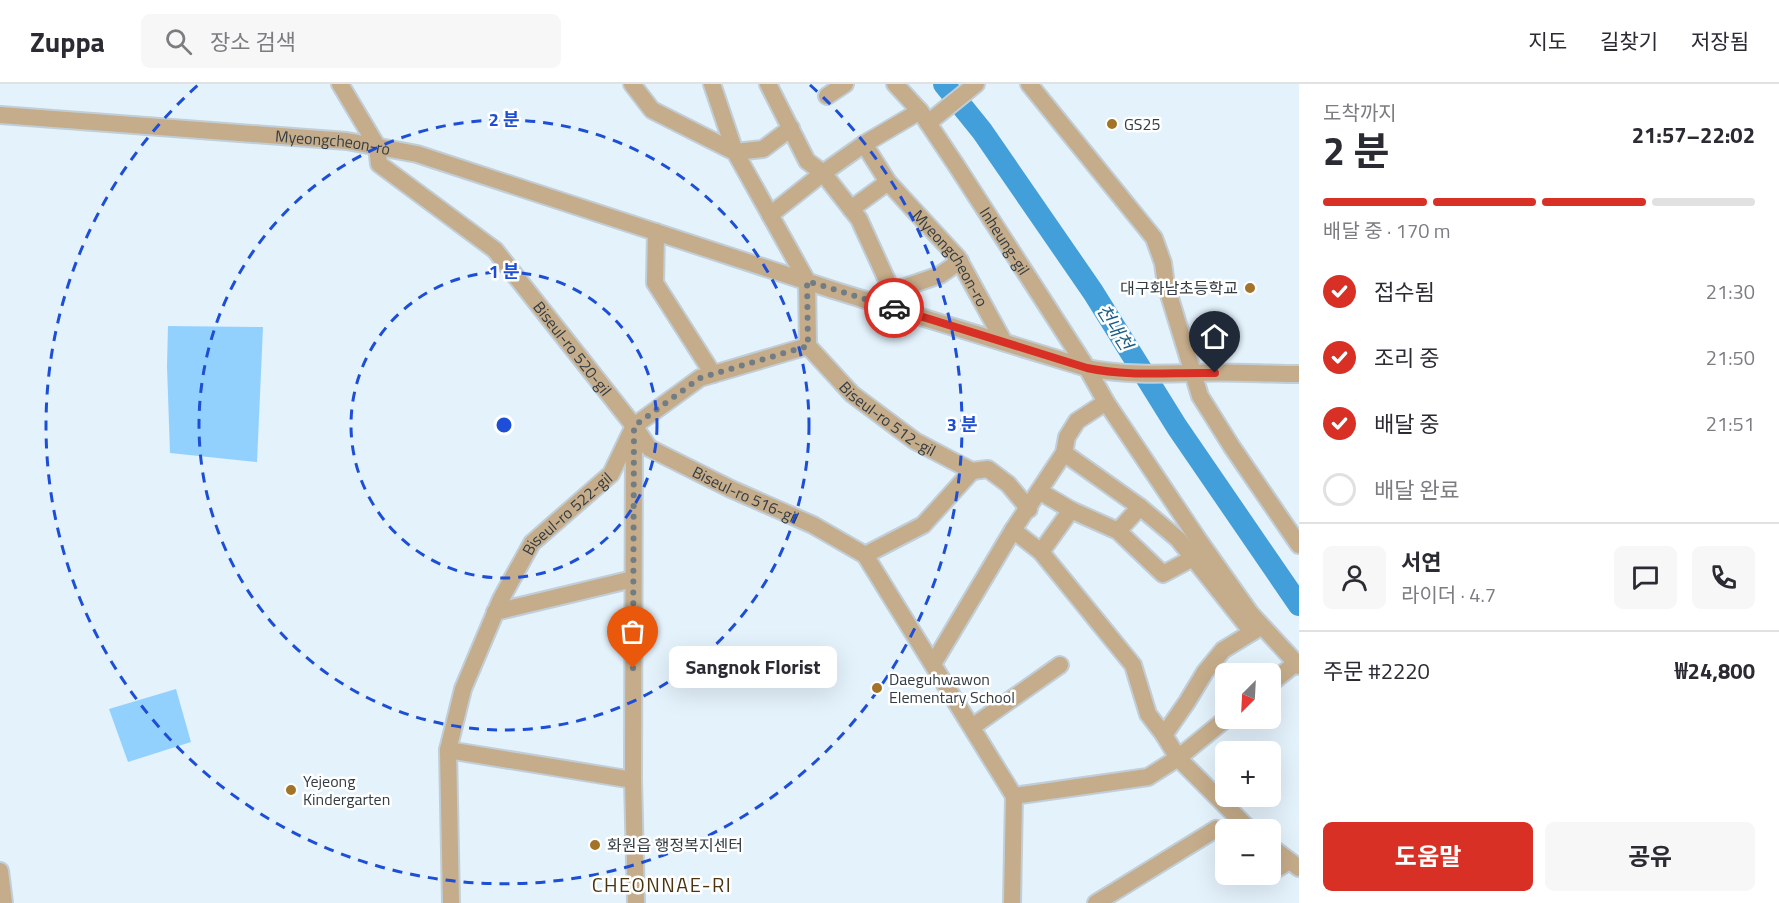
<!DOCTYPE html>
<html lang="ko">
<meta charset="utf-8">
<style>
body{margin:0;font-family:"Titillium Web","Noto Sans KR",sans-serif;background:#f7f7f7;color:#2b2b33;height:100vh;display:flex;flex-direction:column;font-size:22px;white-space:nowrap}
*{box-sizing:border-box;margin:0}
p{font-size:20px;color:#7c7c81}
.icon{flex:none;width:33px;height:33px;fill:none;stroke:currentColor;stroke-width:2;stroke-linecap:round;stroke-linejoin:round}
.map{position:relative;flex:1;overflow:hidden}
.sheet{display:flex;flex-direction:column;background:#fff;width:480px}
.sheet>*{flex:none}
.needle{width:39px;rotate:204deg}
.buttons{position:absolute;left:1215px;top:579px;display:grid;gap:12px}
.buttons a{display:grid;place-items:center;width:66px;height:66px;border-radius:9px;background:#fff;box-shadow:0 6px 24px #0002;font-size:30px}
.pin{position:absolute;display:grid;place-items:center;width:51px;height:51px;color:#fff;margin:-62px -26px;border-radius:50% 50% 50% 0;rotate:-45deg;box-shadow:0 0 6px #0007}
.pin .icon{rotate:45deg}
.courier{position:absolute;display:grid;place-items:center;width:60px;height:60px;margin:-30px;border:4px solid #d93025;border-radius:50%;background:#fff;color:#222;box-shadow:0 2px 8px #0007}
.bubble{position:absolute;height:42px;border-radius:9px;background:#fff;box-shadow:0 6px 24px #0002;font-size:20px;font-weight:700;line-height:42px;text-align:center}
.summary em{font-style:normal;font-weight:700}
.summary div{display:flex;flex-direction:column-reverse}
.summary{display:flex;align-items:center;justify-content:space-between;height:102px;padding:0 24px}
h1{font-size:39px;font-weight:700;line-height:45px}
.bar{display:grid;grid-template-columns:repeat(4,1fr);gap:9px 6px;align-content:center;height:72px;padding:0 24px}
.bar i{height:8px;border-radius:4px;background:#e1e1e2}
.bar .active{background:#d93025}
.bar p{grid-column:span 4}
.line{display:flex;align-items:center;gap:15px;padding:0 24px;border-top:2px solid #e1e1e2}
.line div{flex:1}
.round{display:grid;place-items:center;flex:none;width:63px;height:63px;border-radius:9px;background:#f7f7f7}
ol{padding:0 24px;list-style:none}
li{display:flex;align-items:center;gap:18px;height:66px}
li p{margin-inline-start:auto}
li .icon{padding:6px;border-radius:50%;background:#d93025;color:#fff;stroke-width:4}
li:last-child{color:#7c7c81}
li i{width:33px;height:33px;border:3px solid #e1e1e2;border-radius:50%}
.button{display:flex;gap:12px;margin-top:auto;padding:12px 24px}
.button a{flex:1;height:69px;border-radius:9px;background:#d93025;color:#fff;font-size:24px;font-weight:700;line-height:69px;text-align:center}
.button a+a{background:#f7f7f7;color:#2b2b33}
header{display:flex;align-items:center;gap:36px;box-sizing:border-box;height:84px;padding:0 30px;background:#fff;border-bottom:2px solid #e1e1e2}
header strong{font-size:28px}
nav{display:flex;gap:33px;margin-inline-start:auto;font-size:21px}
.search{width:420px;height:54px;background:#f7f7f7;display:flex;align-items:center;gap:15px;box-sizing:border-box;padding:0 21px;border-radius:9px;color:#7c7c81;font-size:22px}
main{display:flex;flex:1;min-height:0}
.map>svg:first-child{display:block}
.green{fill:#92d1fe}
.lines{fill:none;stroke-linecap:round;stroke-linejoin:round}
.river{stroke:#439fd9;stroke-width:22}
.minor-casing{stroke:#c1ced7;stroke-width:20}
.minor{stroke:#c5ac8a;stroke-width:16}
.done{stroke:#717c83;stroke-width:6;stroke-dasharray:0 10.8}
.route{stroke:#d93025;stroke-width:8}
.ring{fill:none;stroke:#1d4ed8;stroke-width:3;stroke-dasharray:10 8}
.poi-dot{fill:#a37427;stroke:#fff;stroke-width:2}
.labels{text-anchor:middle;dominant-baseline:central;stroke-width:5;stroke-linejoin:round;paint-order:stroke}
.poi-label{font-size:16px;fill:#333c42;stroke:#fff;text-anchor:start}
.street-label{font-size:16px;fill:#333c42;stroke:#fff}
.water-label{font-size:18px;font-style:italic;fill:#1b5d85;stroke:#fff}
.quarter-label{font-size:20px;letter-spacing:1.5px;fill:#4a330f;stroke:#fff}
.centre{fill:#1d4ed8;stroke:#fff;stroke-width:3}
.ring-label{font-size:18px;text-anchor:middle;font-weight:bold;fill:#1d4ed8;stroke:#fff;stroke-width:5;stroke-linejoin:round;paint-order:stroke}
</style>
<header>
<strong>Zuppa</strong>
<div class="search"><svg class="icon" aria-label="search" viewBox="0 0 24 24"><circle cx="10" cy="10" r="6"/><path d="M15 15l6 6"/></svg>장소 검색</div>
<nav><a>지도</a><a>길찾기</a><a>저장됨</a></nav>
</header>
<main>
<div class="map">
<svg width="1299" height="819" viewBox="0 0 1299 819">
<rect width="100%" height="100%" fill="#e4f2fc"/>
<g class="green">
<polygon points="168,242 263,243 257,378 170,369 167,282"/>
<polygon points="176,605 191,658 128,678 109,625"/>
</g>
<g class="lines">
<polyline class="river" points="944,0 982,47 1093,208 1177,343 1299,521"/>
<g class="minor-casing">
<g id="minor">
<path id="s1" d="M 340,0 L 377,62 L 379,80 L 495,166 L 634,342 L 633,696 L 636,819"/>
<path id="s2" d="M 632,0 L 652,26 L 735,68 L 807,197 L 808,262 L 852,310 L 915,357 L 972,387 L 988,385 L 1008,400 L 1029,425"/>
<polyline points="712,0 735,68 763,65 791,44"/>
<polyline points="768,0 807,77 823,89 859,135 901,227"/>
<path id="s3" d="M 895,0 L 920,27 L 956,81 L 1087,284 L 1106,318 L 1198,455 L 1251,530 L 1299,582"/>
<polyline points="1029,0 1154,154 1163,179 1166,201 1200,312 1232,363 1299,461"/>
<polyline points="827,12 845,0"/>
<path id="s4" d="M 0,31 L 347,57 L 417,70 L 833,206 L 1087,284 C 1122,291 1157,290 1193,289 C 1228,287 1264,290 1299,290"/>
<polyline points="928,39 976,0"/>
<path id="s5" d="M 864,60 L 888,98 L 958,174 L 1004,258"/>
<polyline points="851,125 888,98"/>
<polyline points="770,131 823,89 864,60 920,27"/>
<polyline points="656,148 655,199 713,290"/>
<polyline points="893,207 940,191 960,177"/>
<path id="s6" d="M 634,342 L 649,364 L 731,405 L 813,441 L 865,471 L 1014,712 L 1012,819"/>
<polyline points="1064,369 1140,423 1178,455 1252,548"/>
<polyline points="1039,407 1071,426"/>
<polyline points="1013,446 1041,468 1133,581 1148,630 1164,651 1178,674 1250,746"/>
<polyline points="1118,447 1140,423"/>
<polyline points="1041,468 1071,426 1118,447 1163,490 1193,474"/>
<polyline points="865,471 923,441 972,387"/>
<polyline points="495,528 633,495"/>
<polyline points="933,580 1013,446 1064,369 1067,353 1077,337 1106,318"/>
<polyline points="1270,600 1296,579"/>
<polyline points="972,643 1060,581"/>
<polyline points="1164,651 1187,618 1205,588 1223,566 1259,544"/>
<polyline points="448,666 633,696"/>
<polyline points="1014,712 1148,693 1178,674 1227,634"/>
<polyline points="1270,762 1299,784"/>
<polyline points="1270,784 1275,786 1289,777"/>
<polyline points="0,787 4,819"/>
<path id="s7" d="M 451,819 L 448,666 L 463,605 L 501,515 L 532,459 L 611,390 L 634,342 L 700,294 L 808,262"/>
<polyline points="1096,819 1216,745 1226,754"/>
</g>
</g>
<use href="#minor" class="minor"/>
</g>
<g class="lines">
<polyline class="done" points="633,584 634,342 700,294 808,262 807,197 894,224"/>
<path class="route" d="M 894,224 L 1087,284 C 1129,293 1172,288 1215,289"/>
</g>
<g class="ring">
<circle cx="504" cy="341" r="153"/>
<circle cx="504" cy="341" r="305"/>
<path d="M810 1A458 458 0 1 1 198 1"/>
</g>
<g class="poi-dot">
<circle cx="1112" cy="40" r="6"/>
<circle cx="1250" cy="204" r="6"/>
<circle cx="877" cy="604" r="6"/>
<circle cx="291" cy="706" r="6"/>
<circle cx="595" cy="761" r="6"/>
</g>
<g class="labels">
<g class="poi-label">
<text x="1124" y="40">GS25</text>
<text x="1238" y="204" text-anchor="end">대구화남초등학교</text>
<text x="889" y="595">Daeguhwawon<tspan x="889" dy="18">Elementary School</tspan></text>
<text x="303" y="697">Yejeong<tspan x="303" dy="18">Kindergarten</tspan></text>
<text x="607" y="761">화원읍 행정복지센터</text>
</g>
<g class="street-label">
<text stroke="none"><textPath href="#s4" startOffset="334">Myeongcheon-ro</textPath></text>
<text stroke="none"><textPath href="#s3" startOffset="192">Inheung-gil</textPath></text>
<text stroke="none"><textPath href="#s5" startOffset="144">Myeongcheon-ro</textPath></text>
<text stroke="none"><textPath href="#s1" startOffset="360">Biseul-ro 520-gil</textPath></text>
<text stroke="none"><textPath href="#s2" startOffset="447">Biseul-ro 512-gil</textPath></text>
<text stroke="none"><textPath href="#s6" startOffset="134">Biseul-ro 516-gil</textPath></text>
<text stroke="none"><textPath href="#s7" startOffset="423">Biseul-ro 522-gil</textPath></text>
</g>
<g class="water-label">
<text transform="translate(1115 243) rotate(58)">천내천</text>
</g>
<g class="quarter-label">
<text x="662" y="800">CHEONNAE-RI</text>
</g>
</g>
<circle cx="504" cy="341" r="9" class="centre"/>
<g class="ring-label">
<text x="504" y="42">2 분</text>
<text x="504" y="194">1 분</text>
<text x="962" y="347">3 분</text>
</g>
</svg>
<div class="buttons">
<a><svg class="needle" viewBox="-14 -14 28 28"><path d="M0-13l5 13h-10z" fill="#e53935"/><path d="M0 13l5-13h-10z" fill="#7c7c81"/></svg></a>
<a>+</a>
<a>−</a>
</div>
<div class="pin" style="left:633px;top:584px;background:#ea580c"><svg class="icon" aria-label="bag" viewBox="0 0 24 24"><path d="M5 8h14l-1 12H6zM9 8a3 3 0 0 1 6 0"/></svg></div>
<div class="pin" style="left:1215px;top:289px;background:#1f2937"><svg class="icon" aria-label="home" viewBox="0 0 24 24"><path d="M3 11l9-7 9 7M6 9v11h12V9"/></svg></div>
<div class="courier" style="left:894px;top:224px"><svg class="icon" aria-label="car" viewBox="0 0 24 24"><path d="M5 17H2v-5l4-1 3-4h7l3 4 3 1v5h-3M9 17h6M6 11h13"/><circle cx="7" cy="17" r="2"/><circle cx="17" cy="17" r="2"/></svg></div>
<div class="bubble" style="left:669px;top:562px;width:168px">Sangnok Florist</div>
</div>
<section class="sheet">
<div class="summary"><div><h1>2 분</h1><p>도착까지</p></div><em>21:57–22:02</em></div>
<div class="bar"><i class="active"></i><i class="active"></i><i class="active"></i><i></i><p>배달 중 · 170 m</p></div>
<ol>
<li><svg class="icon" aria-label="check" viewBox="0 0 24 24"><path d="M5 12l5 5 9-10"/></svg>접수됨<p>21:30</p></li>
<li><svg class="icon" aria-label="check" viewBox="0 0 24 24"><path d="M5 12l5 5 9-10"/></svg>조리 중<p>21:50</p></li>
<li><svg class="icon" aria-label="check" viewBox="0 0 24 24"><path d="M5 12l5 5 9-10"/></svg>배달 중<p>21:51</p></li>
<li><i></i>배달 완료</li>
</ol>
<div class="line" style="height:108px"><a class="round"><svg class="icon" aria-label="person" viewBox="0 0 24 24"><circle cx="12" cy="8" r="4"/><path d="M4 21q1-7 8-7t8 7"/></svg></a><div><b>서연</b><p>라이더 · 4.7</p></div><a class="round"><svg class="icon" aria-label="chat" viewBox="0 0 24 24"><path d="M4 5h16v11H9l-5 4z"/></svg></a><a class="round"><svg class="icon" aria-label="phone" viewBox="0 0 24 24"><path d="M5 4h4l2 5-3 2q2 4 5 5l2-3 5 2v4C11 20 4 13 5 4z"/></svg></a></div>
<div class="line" style="height:78px"><div>주문 #2220</div><b>₩24,800</b></div>
<div class="button"><a>도움말</a><a>공유</a></div>
</section>
</main>
